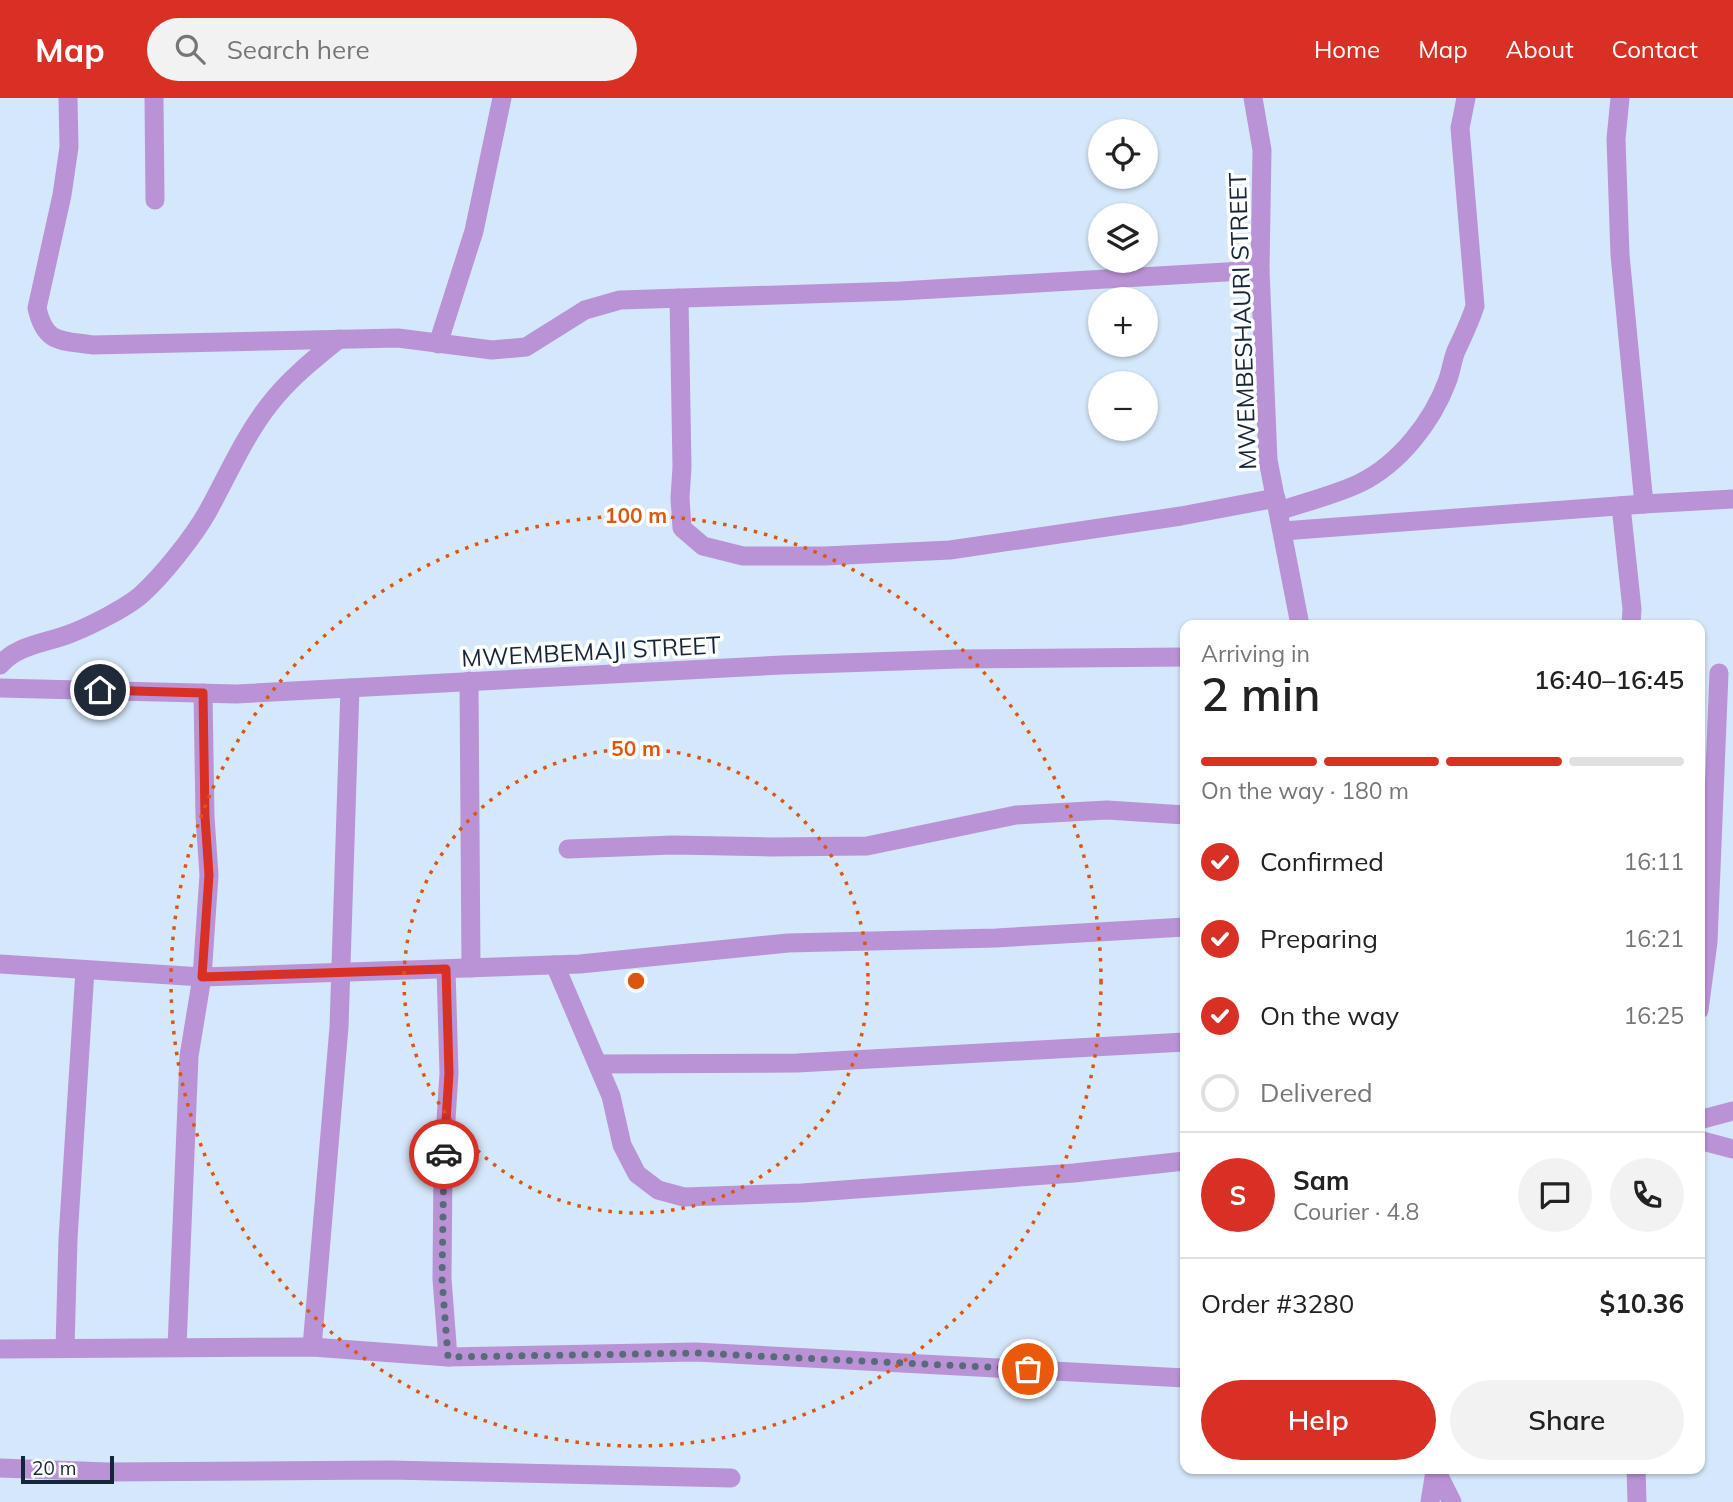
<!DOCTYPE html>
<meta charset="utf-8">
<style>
body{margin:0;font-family:Mulish,sans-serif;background:#f2f2f2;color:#222;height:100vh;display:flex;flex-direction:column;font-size:26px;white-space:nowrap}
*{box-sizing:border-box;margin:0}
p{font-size:23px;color:#767676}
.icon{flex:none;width:38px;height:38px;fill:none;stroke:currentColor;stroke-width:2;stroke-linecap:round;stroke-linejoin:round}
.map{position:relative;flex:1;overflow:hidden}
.side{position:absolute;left:1180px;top:522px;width:525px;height:854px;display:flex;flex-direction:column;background:#fff;border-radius:14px;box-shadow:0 2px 5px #0004}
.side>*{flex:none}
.buttons{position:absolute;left:1088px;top:21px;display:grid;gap:14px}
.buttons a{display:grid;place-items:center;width:70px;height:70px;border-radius:50%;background:#fff;box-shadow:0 2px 5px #0004;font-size:35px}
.scale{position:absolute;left:21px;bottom:18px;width:93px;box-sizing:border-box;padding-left:7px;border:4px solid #152638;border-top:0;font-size:19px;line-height:24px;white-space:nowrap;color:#152638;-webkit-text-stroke:5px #fff;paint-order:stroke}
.pin{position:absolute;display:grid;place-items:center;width:60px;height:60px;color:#fff;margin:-30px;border:4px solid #fff;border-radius:50%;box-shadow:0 2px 7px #0007}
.courier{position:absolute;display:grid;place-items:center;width:70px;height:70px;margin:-35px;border:5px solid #d93025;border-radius:50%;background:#fff;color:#222;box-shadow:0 2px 9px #0007}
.head em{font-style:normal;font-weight:600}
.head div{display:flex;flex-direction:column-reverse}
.head{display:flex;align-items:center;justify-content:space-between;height:119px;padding:0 21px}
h1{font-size:46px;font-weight:600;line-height:52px}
.bar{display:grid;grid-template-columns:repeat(4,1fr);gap:10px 7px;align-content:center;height:84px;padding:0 21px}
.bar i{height:9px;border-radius:5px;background:#e0e0e0}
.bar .current{background:#d93025}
.bar p{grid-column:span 4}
.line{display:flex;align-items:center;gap:18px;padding:0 21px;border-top:2px solid #e0e0e0}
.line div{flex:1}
.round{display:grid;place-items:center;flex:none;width:74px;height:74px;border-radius:37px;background:#f2f2f2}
ol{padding:0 21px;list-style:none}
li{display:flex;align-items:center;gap:21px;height:77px}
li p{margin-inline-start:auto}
li .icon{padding:7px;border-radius:50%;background:#d93025;color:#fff;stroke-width:4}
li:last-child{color:#767676}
li i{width:38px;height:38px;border:4px solid #e0e0e0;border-radius:50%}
.cta{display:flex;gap:14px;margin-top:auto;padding:14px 21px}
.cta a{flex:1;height:80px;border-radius:42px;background:#d93025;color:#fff;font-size:28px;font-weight:600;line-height:80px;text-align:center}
.cta a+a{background:#f2f2f2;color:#222}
header{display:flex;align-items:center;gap:42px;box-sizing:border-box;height:98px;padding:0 35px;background:#d93025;color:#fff}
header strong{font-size:33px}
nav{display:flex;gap:38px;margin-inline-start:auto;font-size:24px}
.search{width:490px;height:63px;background:#f2f2f2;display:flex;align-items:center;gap:18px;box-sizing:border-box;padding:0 24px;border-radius:38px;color:#767676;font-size:26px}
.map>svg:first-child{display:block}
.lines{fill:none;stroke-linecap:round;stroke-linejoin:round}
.minor{stroke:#ba93d6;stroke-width:19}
.tertiary{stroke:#ba93d6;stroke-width:19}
.done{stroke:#586a7c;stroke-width:7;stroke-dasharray:0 12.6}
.route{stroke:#d93025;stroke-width:9}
.ring{fill:none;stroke:#dd560e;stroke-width:3.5;stroke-dasharray:3.5 7}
.labels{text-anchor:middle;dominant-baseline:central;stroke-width:7;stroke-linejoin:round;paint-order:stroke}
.street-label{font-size:24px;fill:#152638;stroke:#fff}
.centre{fill:#dd560e;stroke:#fff;stroke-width:3.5}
.ring-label{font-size:21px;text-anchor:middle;font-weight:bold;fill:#dd560e;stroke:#fff;stroke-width:7;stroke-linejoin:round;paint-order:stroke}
</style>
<header>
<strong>Map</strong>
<div class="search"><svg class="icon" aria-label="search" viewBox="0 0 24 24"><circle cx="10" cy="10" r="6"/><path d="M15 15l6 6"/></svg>Search here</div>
<nav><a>Home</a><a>Map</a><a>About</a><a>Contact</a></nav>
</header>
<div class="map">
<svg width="1733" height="1404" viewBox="0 0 1733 1404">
<rect width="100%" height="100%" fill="#d5e7fa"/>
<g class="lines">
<g class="minor">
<path d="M 68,0 L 69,49 L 62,97 L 37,210 C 45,246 60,242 93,247 L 398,240 L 492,252 L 526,249 L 585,212 L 620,202 L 900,193 L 1260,172"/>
<polyline points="154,0 155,102"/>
<polyline points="1620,0 1616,41 1620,157 1644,406"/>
<polyline points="679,200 682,369 680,400 682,430 703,448 743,458 825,458 950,452 1181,418 1276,400"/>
<polyline points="438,246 474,133 502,0"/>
<polyline points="1621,408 1632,511 1631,527"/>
<path d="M 1279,413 C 1305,404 1335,397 1360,385 C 1399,366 1432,324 1447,284 C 1451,274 1452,263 1456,253 C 1463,238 1470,224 1475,208 L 1460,30 L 1466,0"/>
<polyline points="1283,433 1644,406 1733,401"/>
<path d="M 0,567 C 18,546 48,545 72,535 C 90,528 128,509 142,496 C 163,477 194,438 208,413 C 228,377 244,339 269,307 C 289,281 314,261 339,241"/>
<polyline points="469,583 471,870"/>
<polyline points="0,590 236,596 782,567 959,561 1185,559"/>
<polyline points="568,751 673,747 771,749 867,748 1016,717 1107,712 1185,717"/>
<polyline points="0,866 202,879 580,866 788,845 996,840 1185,829"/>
<polyline points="555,867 611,998 622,1047 637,1076 658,1092 684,1099 802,1095 1074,1075 1185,1063"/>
<polyline points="446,871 449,975 443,1069 442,1181 448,1259"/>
<polyline points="1699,912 1708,844 1719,575"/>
<polyline points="598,966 797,965 1185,944"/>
<polyline points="1699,1022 1733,1013"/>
<polyline points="1699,1042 1733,1051"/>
<polyline points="177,1249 189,958 202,879 209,777 205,719 203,595"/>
<polyline points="312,1249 339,929 350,590"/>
<polyline points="65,1250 68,1141 85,872"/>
<polyline points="0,1251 312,1249 448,1259 696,1254 1185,1280"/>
<polyline points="0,1370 108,1374 390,1372 731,1380"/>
<polyline points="1636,1370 1637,1404"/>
</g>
<g class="tertiary">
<polyline points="1253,0 1262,52 1260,172 1268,362 1300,527"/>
<polyline points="1435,1370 1452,1404"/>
<polyline points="1430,1404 1435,1373"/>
</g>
</g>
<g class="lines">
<polyline class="done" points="444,1056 442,1181 448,1259 696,1255 1028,1271"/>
<polyline class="route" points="100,592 203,595 205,719 209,777 202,879 446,871 449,975 444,1056"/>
</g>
<g class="ring">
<circle cx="636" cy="883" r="232"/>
<circle cx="636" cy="883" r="465"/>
</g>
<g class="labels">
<g class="street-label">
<text transform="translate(1242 223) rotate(-92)">MWEMBESHAURI STREET</text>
<text transform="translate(591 553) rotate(-3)">MWEMBEMAJI STREET</text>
</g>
</g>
<circle cx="636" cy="883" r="10" class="centre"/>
<g class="ring-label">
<text x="636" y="425">100 m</text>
<text x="636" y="658">50 m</text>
</g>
</svg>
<div class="buttons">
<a><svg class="icon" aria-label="locate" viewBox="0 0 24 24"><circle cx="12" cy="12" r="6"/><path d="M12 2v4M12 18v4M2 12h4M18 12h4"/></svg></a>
<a><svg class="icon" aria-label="layers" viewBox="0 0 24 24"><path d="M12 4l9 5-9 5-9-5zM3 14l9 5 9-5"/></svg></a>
<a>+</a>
<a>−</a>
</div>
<div class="scale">20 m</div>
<div class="pin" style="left:1028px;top:1271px;background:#ea580c"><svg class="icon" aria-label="bag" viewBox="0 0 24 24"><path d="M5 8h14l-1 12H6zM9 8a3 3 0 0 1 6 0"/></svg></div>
<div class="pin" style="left:100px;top:592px;background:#1f2937"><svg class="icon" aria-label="home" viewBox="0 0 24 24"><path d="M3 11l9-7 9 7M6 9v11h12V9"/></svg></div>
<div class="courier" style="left:444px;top:1056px"><svg class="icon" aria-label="car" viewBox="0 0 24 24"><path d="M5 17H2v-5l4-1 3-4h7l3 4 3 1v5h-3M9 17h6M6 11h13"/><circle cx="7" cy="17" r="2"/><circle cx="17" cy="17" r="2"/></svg></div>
<section class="side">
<div class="head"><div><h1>2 min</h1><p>Arriving in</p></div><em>16:40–16:45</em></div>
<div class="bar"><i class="current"></i><i class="current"></i><i class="current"></i><i></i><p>On the way · 180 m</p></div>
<ol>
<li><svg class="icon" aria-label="check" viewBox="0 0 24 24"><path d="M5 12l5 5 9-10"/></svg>Confirmed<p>16:11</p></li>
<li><svg class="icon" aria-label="check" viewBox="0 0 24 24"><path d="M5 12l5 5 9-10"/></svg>Preparing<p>16:21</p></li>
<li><svg class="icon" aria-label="check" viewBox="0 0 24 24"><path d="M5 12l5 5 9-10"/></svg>On the way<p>16:25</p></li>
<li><i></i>Delivered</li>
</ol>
<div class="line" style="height:126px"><b class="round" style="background:#d93025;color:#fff">S</b><div><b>Sam</b><p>Courier · 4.8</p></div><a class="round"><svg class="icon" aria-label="chat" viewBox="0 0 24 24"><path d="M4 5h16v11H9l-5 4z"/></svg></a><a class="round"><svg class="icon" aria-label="phone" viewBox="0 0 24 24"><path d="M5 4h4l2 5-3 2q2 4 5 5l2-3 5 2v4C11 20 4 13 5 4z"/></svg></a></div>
<div class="line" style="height:91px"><div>Order #3280</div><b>$10.36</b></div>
<div class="cta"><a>Help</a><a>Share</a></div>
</section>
</div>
